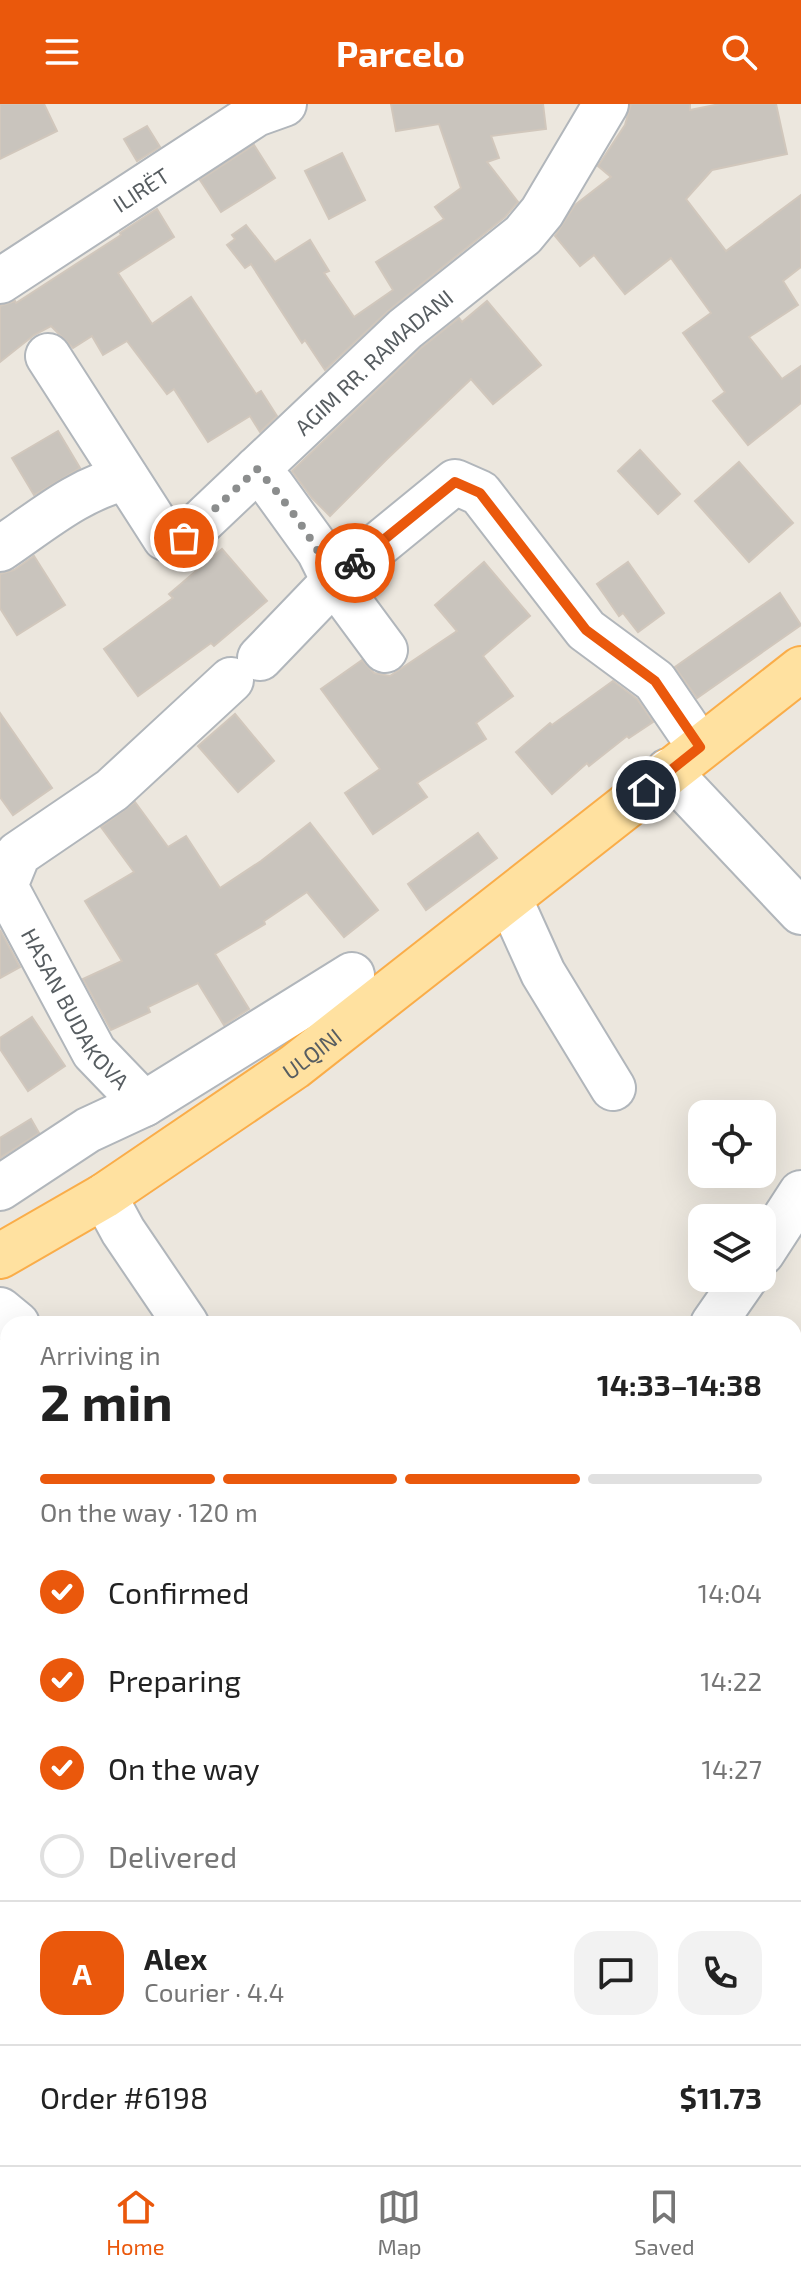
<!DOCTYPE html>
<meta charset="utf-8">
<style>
body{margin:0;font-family:"Exo 2",sans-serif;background:#f2f2f2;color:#222;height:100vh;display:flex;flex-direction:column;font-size:30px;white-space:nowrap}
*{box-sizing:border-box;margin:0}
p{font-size:26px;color:#767676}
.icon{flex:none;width:44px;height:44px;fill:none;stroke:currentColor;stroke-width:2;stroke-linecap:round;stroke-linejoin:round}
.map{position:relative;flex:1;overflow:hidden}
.drawer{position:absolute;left:0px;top:1212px;width:802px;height:850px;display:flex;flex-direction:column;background:#fff;border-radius:24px 24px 0 0;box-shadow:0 8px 32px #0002}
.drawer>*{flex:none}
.fabs{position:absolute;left:688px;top:996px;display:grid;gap:16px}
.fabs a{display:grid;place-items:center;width:88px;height:88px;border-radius:16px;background:#fff;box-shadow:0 8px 32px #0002;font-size:40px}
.pin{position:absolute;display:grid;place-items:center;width:68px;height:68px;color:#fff;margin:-34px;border:4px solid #fff;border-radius:50%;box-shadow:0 2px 8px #0007}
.courier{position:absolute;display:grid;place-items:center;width:80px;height:80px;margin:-40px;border:6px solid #ea580c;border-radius:50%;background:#fff;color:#222;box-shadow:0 2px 10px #0007}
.overview em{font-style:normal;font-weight:700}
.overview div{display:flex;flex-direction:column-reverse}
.overview{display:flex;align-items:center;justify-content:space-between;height:136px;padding:0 40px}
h1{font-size:52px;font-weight:700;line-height:60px}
.bar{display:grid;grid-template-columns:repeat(4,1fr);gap:12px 8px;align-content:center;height:96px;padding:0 40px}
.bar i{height:10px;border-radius:6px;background:#e0e0e0}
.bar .current{background:#ea580c}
.bar p{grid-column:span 4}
.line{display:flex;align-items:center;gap:20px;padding:0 40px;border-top:2px solid #e0e0e0}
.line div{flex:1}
.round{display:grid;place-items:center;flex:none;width:84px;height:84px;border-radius:24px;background:#f2f2f2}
ol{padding:0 40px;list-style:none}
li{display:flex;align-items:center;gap:24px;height:88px}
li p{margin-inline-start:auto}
li .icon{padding:8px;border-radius:50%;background:#ea580c;color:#fff;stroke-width:4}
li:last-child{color:#767676}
li i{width:44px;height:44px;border:4px solid #e0e0e0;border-radius:50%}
header{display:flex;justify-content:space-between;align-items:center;height:104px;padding:0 40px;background:#ea580c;color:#fff;font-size:36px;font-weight:700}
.tab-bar{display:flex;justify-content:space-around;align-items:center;height:112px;border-top:2px solid #e0e0e0;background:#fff;font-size:22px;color:#767676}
.tab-bar a{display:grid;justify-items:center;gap:4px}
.tab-bar .current{color:#ea580c}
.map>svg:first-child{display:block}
.building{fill:#c9c4bd;stroke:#d1c7bc;stroke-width:2}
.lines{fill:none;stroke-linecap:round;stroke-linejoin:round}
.minor-casing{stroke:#b1b6bb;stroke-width:48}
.major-casing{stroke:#faad49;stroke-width:48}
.minor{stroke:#fff;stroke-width:44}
.major{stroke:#ffe1a0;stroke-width:44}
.done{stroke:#8b8d8d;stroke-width:8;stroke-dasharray:0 14.4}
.route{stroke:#ea580c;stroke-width:10}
.labels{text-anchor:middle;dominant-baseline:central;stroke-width:8;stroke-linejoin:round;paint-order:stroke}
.street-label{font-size:22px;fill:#575d61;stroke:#fff}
</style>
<header><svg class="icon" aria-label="menu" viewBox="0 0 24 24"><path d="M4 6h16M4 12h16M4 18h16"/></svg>Parcelo<svg class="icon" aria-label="search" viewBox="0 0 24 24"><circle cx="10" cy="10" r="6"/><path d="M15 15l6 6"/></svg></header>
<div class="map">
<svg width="801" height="2061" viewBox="0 0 801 2061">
<rect width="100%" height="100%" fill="#ece7de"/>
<g class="building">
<polygon points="0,0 44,0 57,27 0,55"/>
<polygon points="391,0 543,0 546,25 491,32 499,54 487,58 518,98 505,113 388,207 325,266 305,236 302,239 251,160 245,164 227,141 235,135 232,131 246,121 275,158 310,136 329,167 324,169 354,213 393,186 376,158 444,115 435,103 461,84 439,20 396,27"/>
<polygon points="631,0 690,0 690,6 720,0 776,0 787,50 712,66 686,95 726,147 801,91 801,163 783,177 798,201 749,233 782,275 801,262 801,299 748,341 713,297 725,288 683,229 711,209 671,154 625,190 594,151 580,162 555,132 575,101 611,73 598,62 625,21"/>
<polygon points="147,22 160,43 137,57 124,35"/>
<polygon points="254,41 275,74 221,108 200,76"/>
<polygon points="342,49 365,96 329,115 305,67"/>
<polygon points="157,105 174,133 118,169 152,220 191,193 256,290 261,287 277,312 260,328 250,312 208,338 174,285 167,290 127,237 103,251 92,232 73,244 51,222 34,231 0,258 0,202 15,197 16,199 121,131 120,129"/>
<polygon points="487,197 541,261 493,300 471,275 387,355 330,412 312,394 292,367 421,244 459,214 462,218"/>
<polygon points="58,327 80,364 34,391 12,354"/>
<polygon points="640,346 680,390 658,410 618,367"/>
<polygon points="739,358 793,419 749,458 695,397"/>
<polygon points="222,445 267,497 214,542 211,539 138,592 104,545 173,494 169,490"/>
<polygon points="34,452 65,501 17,531 0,504 0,470 14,466"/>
<polygon points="484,458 530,512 483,552 513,592 476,619 486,635 417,679 427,693 373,730 345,689 380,665 321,585 362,556 374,569 390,572 457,527 435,501"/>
<polygon points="628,458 664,509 638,528 623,509 619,512 597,480"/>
<polygon points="780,489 801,521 697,594 675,563"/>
<polygon points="613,577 637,595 653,618 629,634 627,632 589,662 587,659 552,690 516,648 550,619 552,621"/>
<polygon points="0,609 52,684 13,711 0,693"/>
<polygon points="235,610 274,657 238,688 198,642"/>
<polygon points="135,698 168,743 186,732 220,784 261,757 310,719 378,806 344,833 307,788 264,817 265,820 215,850 249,905 224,921 198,879 148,903 150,908 111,926 83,875 122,857 85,797 134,768 101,723"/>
<polygon points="478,729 497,754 426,806 408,780"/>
<polygon points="0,826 20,863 0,874"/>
<polygon points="32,913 65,962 28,987 0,945 0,934"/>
<polygon points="31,1015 39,1029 0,1054 0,1034"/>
</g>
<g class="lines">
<g class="minor-casing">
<g id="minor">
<path id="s1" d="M 0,177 L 256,10 L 284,0"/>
<path id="s2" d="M 48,252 L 165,434 L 178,440 L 405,225 L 523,131 L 542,108 L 606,0"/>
<polyline points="257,365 272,382 319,447 334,477 385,546"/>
<path d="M 0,445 C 39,419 79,384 126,374"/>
<polyline points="260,554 334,477 455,378 480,389 586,526 655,577 700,643"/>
<path id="s3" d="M 231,576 L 112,686 L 18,750 L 5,782 L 94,948 L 144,1000 L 352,871"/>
<polyline points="668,667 801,808"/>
<polyline points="510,796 543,869 613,984"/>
<polyline points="0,1084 88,1026 144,1000"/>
<polyline points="104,1092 123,1127 186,1220"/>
<polyline points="762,1149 801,1089"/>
<polyline points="0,1206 17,1220"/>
<polyline points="713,1220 745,1174"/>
<polyline points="0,1678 8,1668"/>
<polyline points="0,1736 8,1753"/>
<polyline points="794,1740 801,1746"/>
<polyline points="157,2054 160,2061"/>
<polyline points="698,2054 709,2061"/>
</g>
</g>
<g class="major-casing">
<g id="major">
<path id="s4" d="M 0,1152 L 104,1092 L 294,963 L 801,565"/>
</g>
</g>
<use href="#minor" class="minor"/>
<use href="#major" class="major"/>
</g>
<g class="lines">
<path class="done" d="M 184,434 L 257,365 C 287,398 314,436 334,477 L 355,459"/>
<polyline class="route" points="355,459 455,378 480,389 586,526 655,577 700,643 646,686"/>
</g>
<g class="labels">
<g class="street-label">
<text stroke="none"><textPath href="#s1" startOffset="168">ILIRËT</textPath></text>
<text stroke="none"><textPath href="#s2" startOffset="498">AGIM RR. RAMADANI</textPath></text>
<text stroke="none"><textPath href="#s3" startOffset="452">HASAN BUDAKOVA</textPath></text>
<text stroke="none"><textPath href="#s4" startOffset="372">ULQINI</textPath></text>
</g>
</g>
</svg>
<div class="fabs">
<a><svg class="icon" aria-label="locate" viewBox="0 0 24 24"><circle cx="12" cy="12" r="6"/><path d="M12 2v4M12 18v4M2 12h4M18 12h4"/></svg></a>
<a><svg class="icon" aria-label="layers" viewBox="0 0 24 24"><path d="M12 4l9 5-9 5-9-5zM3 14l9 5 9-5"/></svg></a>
</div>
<div class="pin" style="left:184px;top:434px;background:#ea580c"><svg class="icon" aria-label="bag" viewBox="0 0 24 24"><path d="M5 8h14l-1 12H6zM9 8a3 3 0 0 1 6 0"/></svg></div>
<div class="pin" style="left:646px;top:686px;background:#1f2937"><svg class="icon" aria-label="home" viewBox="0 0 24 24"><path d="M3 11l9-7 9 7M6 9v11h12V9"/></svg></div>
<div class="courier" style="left:355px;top:459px"><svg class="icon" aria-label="bike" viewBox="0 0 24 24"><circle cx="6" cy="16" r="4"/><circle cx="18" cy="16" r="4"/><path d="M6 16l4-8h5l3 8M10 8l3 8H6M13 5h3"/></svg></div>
<section class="drawer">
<div class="overview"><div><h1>2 min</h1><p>Arriving in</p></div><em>14:33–14:38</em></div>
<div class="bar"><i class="current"></i><i class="current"></i><i class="current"></i><i></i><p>On the way · 120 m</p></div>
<ol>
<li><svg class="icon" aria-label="check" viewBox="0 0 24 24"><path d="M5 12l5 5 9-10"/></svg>Confirmed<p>14:04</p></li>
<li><svg class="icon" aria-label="check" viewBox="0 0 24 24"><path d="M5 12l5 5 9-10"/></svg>Preparing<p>14:22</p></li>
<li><svg class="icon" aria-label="check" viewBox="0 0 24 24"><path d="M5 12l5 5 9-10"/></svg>On the way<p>14:27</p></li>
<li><i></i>Delivered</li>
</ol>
<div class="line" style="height:144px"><b class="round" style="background:#ea580c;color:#fff">A</b><div><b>Alex</b><p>Courier · 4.4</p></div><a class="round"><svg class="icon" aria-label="chat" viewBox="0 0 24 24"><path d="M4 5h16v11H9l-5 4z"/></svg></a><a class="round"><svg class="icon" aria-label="phone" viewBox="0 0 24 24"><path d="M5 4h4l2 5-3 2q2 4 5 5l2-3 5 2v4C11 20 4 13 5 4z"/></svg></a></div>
<div class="line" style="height:104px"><div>Order #6198</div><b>$11.73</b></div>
</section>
</div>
<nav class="tab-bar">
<a class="current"><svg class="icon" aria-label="home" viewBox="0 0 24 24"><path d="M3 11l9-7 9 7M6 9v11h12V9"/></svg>Home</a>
<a><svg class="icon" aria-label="map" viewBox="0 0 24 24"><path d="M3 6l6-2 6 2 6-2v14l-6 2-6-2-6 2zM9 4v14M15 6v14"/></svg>Map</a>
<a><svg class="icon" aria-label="saved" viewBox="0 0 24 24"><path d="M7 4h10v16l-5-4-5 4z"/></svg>Saved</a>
</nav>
